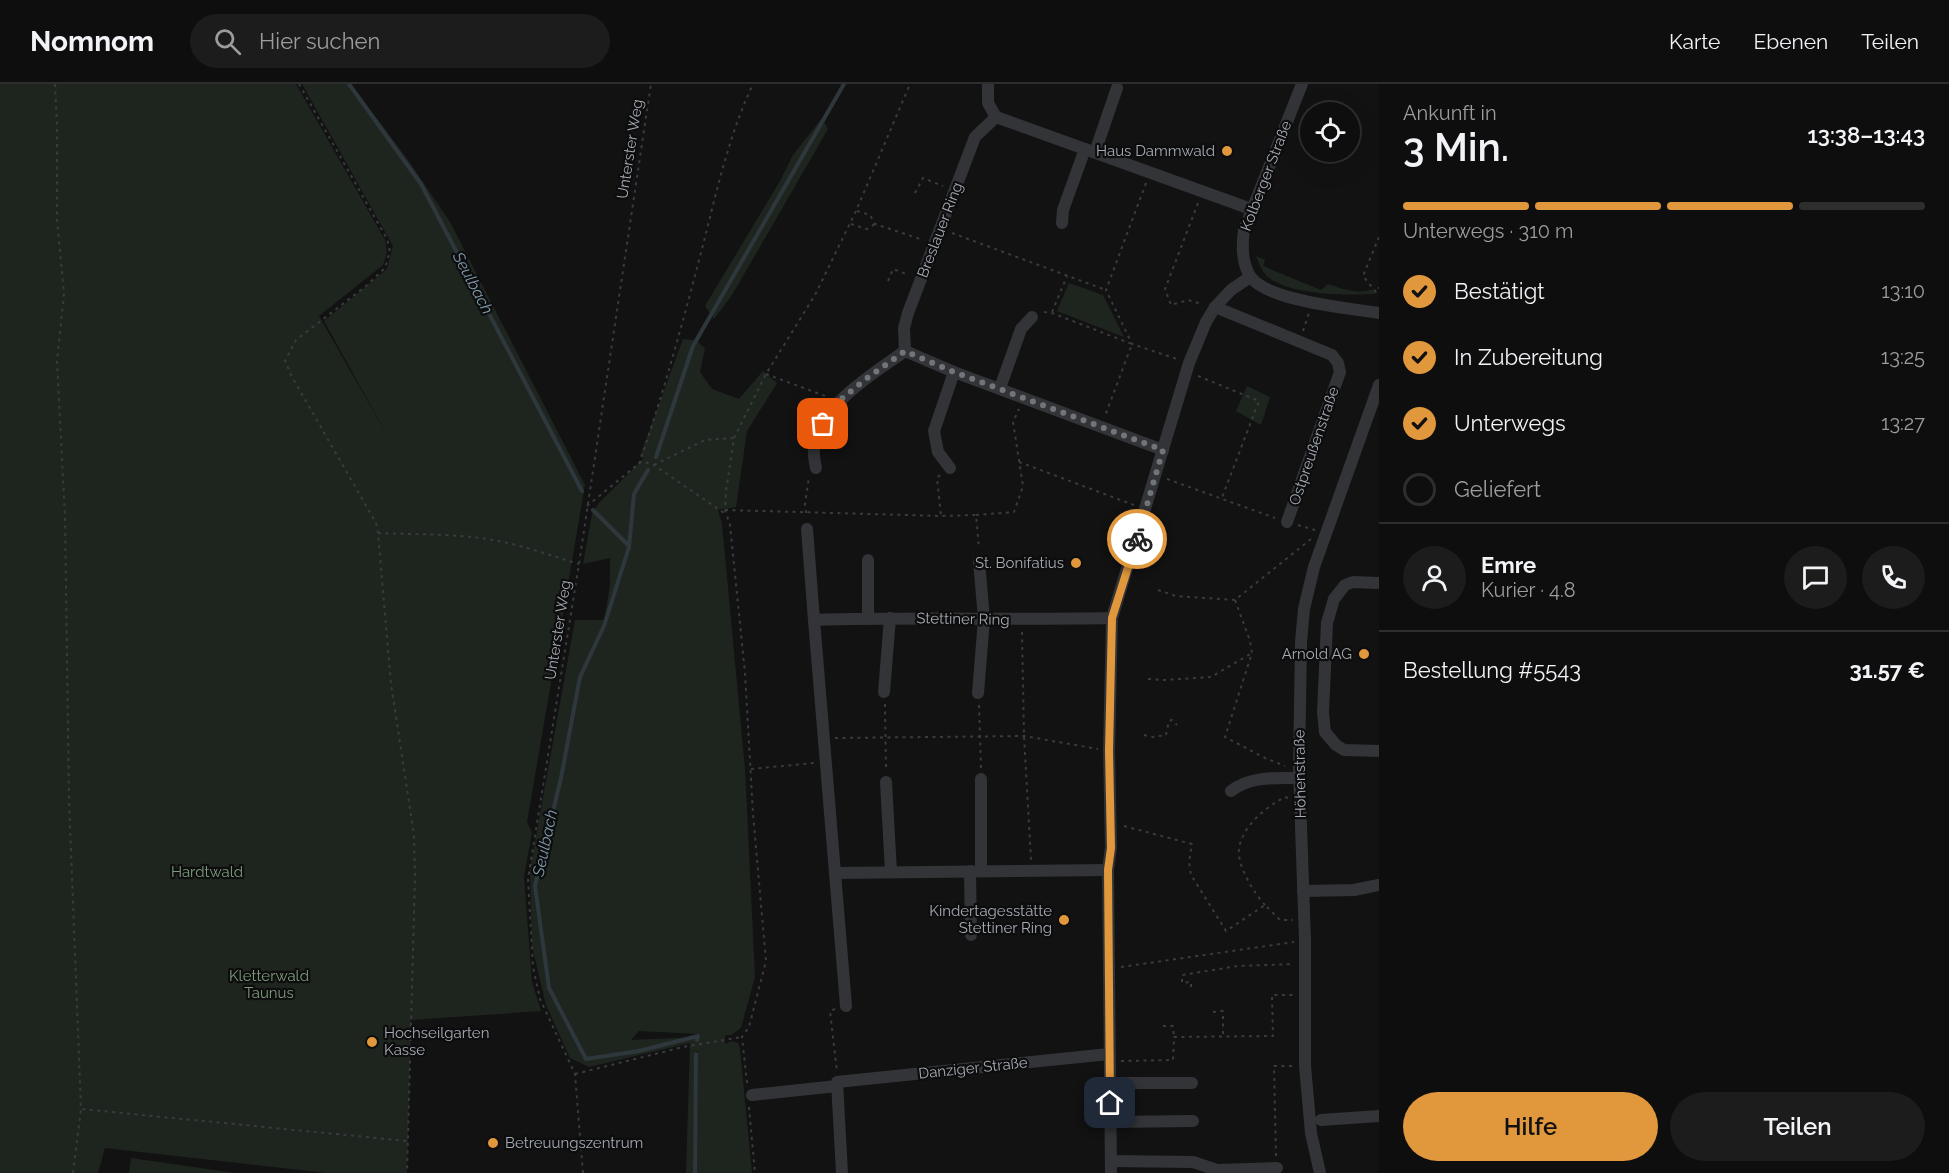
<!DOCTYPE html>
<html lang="de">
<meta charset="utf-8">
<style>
body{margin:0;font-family:Raleway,sans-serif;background:#1c1c1c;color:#f1f3f6;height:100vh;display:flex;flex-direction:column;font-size:22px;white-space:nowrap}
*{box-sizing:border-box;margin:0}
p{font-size:20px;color:#9b9c9e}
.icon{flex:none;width:33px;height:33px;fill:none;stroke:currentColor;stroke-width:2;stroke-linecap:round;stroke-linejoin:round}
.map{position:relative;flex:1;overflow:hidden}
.details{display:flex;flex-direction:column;background:#0e0e0e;width:570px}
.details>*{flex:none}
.controls{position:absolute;left:1300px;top:18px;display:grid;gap:12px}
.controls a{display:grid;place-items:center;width:60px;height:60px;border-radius:50%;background:#0e0e0e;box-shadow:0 6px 24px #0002,0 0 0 2px #2e2e2e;font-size:30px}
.pin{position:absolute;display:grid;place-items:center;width:51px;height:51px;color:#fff;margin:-26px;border-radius:12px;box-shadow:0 3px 9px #0006}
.courier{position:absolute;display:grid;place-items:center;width:60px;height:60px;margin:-30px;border:4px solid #e1973c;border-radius:50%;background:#fff;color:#222;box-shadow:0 2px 8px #0007}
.overview em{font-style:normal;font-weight:600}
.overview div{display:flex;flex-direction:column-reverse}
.overview{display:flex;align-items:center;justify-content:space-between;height:102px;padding:0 24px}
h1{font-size:39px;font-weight:600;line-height:45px}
.bar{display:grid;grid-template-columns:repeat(4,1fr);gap:9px 6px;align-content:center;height:72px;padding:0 24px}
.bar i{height:8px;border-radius:4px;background:#2e2e2e}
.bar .on{background:#e1973c}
.bar p{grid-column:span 4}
.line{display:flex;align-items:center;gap:15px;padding:0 24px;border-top:2px solid #2e2e2e}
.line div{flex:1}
.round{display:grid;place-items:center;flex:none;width:63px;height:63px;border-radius:32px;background:#1c1c1c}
ol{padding:0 24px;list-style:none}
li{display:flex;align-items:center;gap:18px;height:66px}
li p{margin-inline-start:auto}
li .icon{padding:6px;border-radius:50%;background:#e1973c;color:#111;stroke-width:4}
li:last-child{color:#9b9c9e}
li i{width:33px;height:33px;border:3px solid #2e2e2e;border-radius:50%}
.button{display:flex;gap:12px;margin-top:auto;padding:12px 24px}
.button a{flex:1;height:69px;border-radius:36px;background:#e1973c;color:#111;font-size:24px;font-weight:600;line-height:69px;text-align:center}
.button a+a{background:#1c1c1c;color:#f1f3f6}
header{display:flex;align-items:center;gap:36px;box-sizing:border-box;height:84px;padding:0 30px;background:#0e0e0e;border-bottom:2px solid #2e2e2e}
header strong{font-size:28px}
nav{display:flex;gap:33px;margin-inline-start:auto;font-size:21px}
.search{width:420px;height:54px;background:#1c1c1c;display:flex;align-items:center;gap:15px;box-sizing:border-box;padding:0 21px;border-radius:33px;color:#9b9c9e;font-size:22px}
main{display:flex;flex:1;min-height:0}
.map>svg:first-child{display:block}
.green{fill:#1e251f;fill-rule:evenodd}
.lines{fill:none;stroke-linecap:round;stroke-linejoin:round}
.stream{stroke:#2e373c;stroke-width:4}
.path{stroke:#393b3f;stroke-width:2;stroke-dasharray:3 4.5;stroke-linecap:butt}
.minor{stroke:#333438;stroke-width:12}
.done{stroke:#71757a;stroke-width:6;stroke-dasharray:0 10.8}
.route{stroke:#e1973c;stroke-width:8}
.poi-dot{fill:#e1973c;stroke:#0d0d0e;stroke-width:2}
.labels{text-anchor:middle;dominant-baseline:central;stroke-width:4.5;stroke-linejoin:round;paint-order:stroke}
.street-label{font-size:15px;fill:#a4aab2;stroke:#0d0d0e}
.poi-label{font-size:15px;fill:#a4aab2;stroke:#0d0d0e;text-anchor:end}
.park-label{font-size:15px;fill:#7e9c7d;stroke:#0d0d0e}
.water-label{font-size:16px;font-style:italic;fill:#7e9bab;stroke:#0d0d0e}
</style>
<header>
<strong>Nomnom</strong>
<div class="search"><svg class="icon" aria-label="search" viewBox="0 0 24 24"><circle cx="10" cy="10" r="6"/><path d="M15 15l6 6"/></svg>Hier suchen</div>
<nav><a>Karte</a><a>Ebenen</a><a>Teilen</a></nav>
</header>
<main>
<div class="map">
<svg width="1379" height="1089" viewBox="0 0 1379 1089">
<rect width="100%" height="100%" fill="#121213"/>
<g class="green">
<polygon points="0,0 296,0 385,156 387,168 383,181 319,232 391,358 324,237 387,185 393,162 302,0 351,0 408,76 450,138 585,401 527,738 532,748 524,793 532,898 541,927 411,936 407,1089 326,1089 105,1064 98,1089 0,1089"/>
<polygon points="822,34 828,45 732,211 714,235 705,222 780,97 793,71"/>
<path d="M 1256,172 L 1265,176 L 1263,182 L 1321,206 L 1328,200 C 1344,205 1356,211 1373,205 L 1375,210 C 1346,211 1292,212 1268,193 C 1262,188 1259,179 1256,172 Z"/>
<polygon points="1069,199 1103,211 1124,253 1057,227"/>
<path d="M 683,255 L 695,256 L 705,264 L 700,288 L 712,305 L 739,315 L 763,287 L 777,299 L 747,347 L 736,423 L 718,426 L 722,440 L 745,685 L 755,893 L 741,944 L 731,951 L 725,951 L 725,960 L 732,957 L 738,959 L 740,965 L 752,1089 L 696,1089 L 698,967 L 695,968 L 693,1089 L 686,1089 L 690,959 L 589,983 L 570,974 L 546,921 L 532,862 L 530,786 L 575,536 L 604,536 L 610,502 L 610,474 L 583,480 L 592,430 L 598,420 L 644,374 L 640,372 ZM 639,947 L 698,950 L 699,953 L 631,956 Z"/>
<polygon points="1247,302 1270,313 1261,341 1236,327"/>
<polygon points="131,1074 235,1089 129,1089"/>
</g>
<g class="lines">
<g class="stream">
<polyline points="349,0 421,100 582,407"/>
<polyline points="656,373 693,262 844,0"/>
<polyline points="648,386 634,410 629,463 604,542 580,593 561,694 535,802 549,904 586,975 639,967 698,952 697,956"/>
<polyline points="593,426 629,462"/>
<polyline points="695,1089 696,970"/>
</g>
<g class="path">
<polyline points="55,0 57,42 57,135 64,210 57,277 65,433 69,715 81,1025 407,1057"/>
<polyline points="299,0 387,155 390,167 385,184 366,202 296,256 285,277 292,293 376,439 378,449 391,600 414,751 415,792 407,1089"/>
<polyline points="1146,99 1106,206 1132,260 1177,275"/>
<polyline points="915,109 923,94 943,102"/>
<polyline points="1198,119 1165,205 1171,221 1188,216 1202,220"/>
<polyline points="857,127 870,131 875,140 923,156"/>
<polyline points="851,140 867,145 875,140"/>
<polyline points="952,149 1106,206"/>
<polyline points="1379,153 1363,192 1376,208 1379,207"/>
<polyline points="888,197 893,185 909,191"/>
<polyline points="1379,203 1379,205"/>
<polyline points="1044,228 1052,229 1132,260 1105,332"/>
<polyline points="1052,228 1067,192"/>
<polyline points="1303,247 1309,229"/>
<polyline points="766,290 828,313"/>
<polyline points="1198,292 1259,317 1221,416"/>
<polyline points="1019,378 1134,421"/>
<path d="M 639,380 C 664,308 684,234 703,161 C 717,106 729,51 753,0"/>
<polyline points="654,381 705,356 734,354"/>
<polyline points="940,391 937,394 941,432"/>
<polyline points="1167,395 1275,434"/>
<polyline points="587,422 642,377 654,381 724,429"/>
<polyline points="725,426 941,432 976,431 979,464"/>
<polyline points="806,429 805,420 809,393"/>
<polyline points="976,431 1014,428 1023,402 1013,338 1019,325"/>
<polyline points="1298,441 1315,446"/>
<path d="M 378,449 C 418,451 459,449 498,457 C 525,462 552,472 579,480"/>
<polyline points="1158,506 1176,512 1235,516 1311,455"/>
<polyline points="1235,516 1250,557 1252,569 1225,653 1265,674 1285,682"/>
<polyline points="1022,548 1024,652 1031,776"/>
<polyline points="1148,595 1164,596 1211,593 1252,569"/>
<polyline points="885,620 886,687"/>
<polyline points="979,621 981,684"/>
<polyline points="1144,651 1153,653 1166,651 1169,637 1172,636 1177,641"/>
<polyline points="835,654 1024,652 1098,665"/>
<polyline points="751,685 814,679"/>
<polyline points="1124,742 1192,760 1189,778 1191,791 1226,847 1265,821 1280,836 1293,836"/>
<path d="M 1265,821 C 1254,809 1237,782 1239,765 C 1242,742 1266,723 1285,713 L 1288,714"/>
<polyline points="1121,883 1294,858"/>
<polyline points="1191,903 1191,898 1182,899 1182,891 1238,882 1294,880"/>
<polyline points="835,925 830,927 837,988"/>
<polyline points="1213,928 1223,927 1223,951"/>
<polyline points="1163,942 1173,942 1174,953"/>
<polyline points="1121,977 1173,976 1174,953 1273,952 1272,911 1293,911"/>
<polyline points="575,990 683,963 742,953"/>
<polyline points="747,999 742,953 749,943 766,877 753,730 745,589 730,441 725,426 726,407 734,354 766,290 815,211 856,127 910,0"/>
<polyline points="749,1023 755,1089"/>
<polyline points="1276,1072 1274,982 1293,982"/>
<polyline points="73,1089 81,1025"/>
<polyline points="583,1089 575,990 540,915 533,883 528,795 579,480 651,0"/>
</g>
<g class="minor">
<polyline points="988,0 988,19 996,33"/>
<path d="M 1302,0 L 1244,146 C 1242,160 1242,179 1250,192 C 1266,217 1349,224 1379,229"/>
<polyline points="1095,68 1117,4"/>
<polyline points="1062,139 1063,126 1085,65"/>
<polyline points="1215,223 1332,271 1338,279 1340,288 1287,438"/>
<polyline points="1000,304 1021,245 1032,233"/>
<polyline points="1163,366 954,288 905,267 904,244 908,229 975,53 996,33 1251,125"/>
<path d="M 816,384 C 815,378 813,371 814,365 C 822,319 870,292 905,267"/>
<polyline points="950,384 938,368 934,347 954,288"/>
<polyline points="807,445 814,536"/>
<polyline points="1379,499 1353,498 1345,501 1334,515 1327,539 1323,628 1325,648 1336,661 1344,666 1379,667"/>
<polyline points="868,534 868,476"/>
<polyline points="884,608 890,534"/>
<polyline points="978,609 984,535 979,477"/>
<polyline points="981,695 981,787"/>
<polyline points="886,698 891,788"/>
<path d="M 1231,707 C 1250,692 1276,694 1299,694"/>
<path d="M 1108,786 L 835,789 L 814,536 C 913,533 1013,536 1112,534"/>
<polyline points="970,787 971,851"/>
<polyline points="835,789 846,922"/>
<polyline points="1303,807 1354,806 1379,801"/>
<polyline points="1109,999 1192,999"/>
<polyline points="752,1011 837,1002"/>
<polyline points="1321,1036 1379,1032"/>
<polyline points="1110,1038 1193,1037"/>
<polyline points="1111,1077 1193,1078 1217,1086 1277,1084"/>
<polyline points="842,1089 837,998 1109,970"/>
<polyline points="1111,1089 1108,786 1111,763 1109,667 1112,534 1189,279 1206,238 1215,223 1231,206 1250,193"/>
<polyline points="1320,1089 1311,1049 1305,982 1305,856 1299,685 1301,558 1304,525 1314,483 1379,301"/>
</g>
</g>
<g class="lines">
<polyline class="done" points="823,340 839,317 866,295 905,267 954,288 1163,366 1137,455"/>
<polyline class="route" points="1110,1019 1108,786 1111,764 1109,667 1112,534 1137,455"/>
</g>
<g class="poi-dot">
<circle cx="1227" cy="67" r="6"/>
<circle cx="1076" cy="479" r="6"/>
<circle cx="1364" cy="570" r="6"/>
<circle cx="1064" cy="836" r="6"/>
<circle cx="372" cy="958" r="6"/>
<circle cx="493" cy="1059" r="6"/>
</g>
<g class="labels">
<g class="street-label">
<text transform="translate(630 65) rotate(-81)">Unterster Weg</text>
<text transform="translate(1266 92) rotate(-69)">Kolberger Straße</text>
<text transform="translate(940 146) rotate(-69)">Breslauer Ring</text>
<text transform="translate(1314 362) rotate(-71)">Ostpreußenstraße</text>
<text transform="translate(963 535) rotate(1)">Stettiner Ring</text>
<text transform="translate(558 546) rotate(-81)">Unterster Weg</text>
<text transform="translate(1300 690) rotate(-91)">Höhenstraße</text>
<text transform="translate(973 984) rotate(-6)">Danziger Straße</text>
</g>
<g class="poi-label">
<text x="1215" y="67">Haus Dammwald</text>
<text x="1064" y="479">St. Bonifatius</text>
<text x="1352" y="570">Arnold AG</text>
<text x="1052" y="827">Kindertagesstätte<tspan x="1052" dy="17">Stettiner Ring</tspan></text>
<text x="384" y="949" text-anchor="start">Hochseilgarten<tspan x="384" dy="17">Kasse</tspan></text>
<text x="505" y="1059" text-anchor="start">Betreuungszentrum</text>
</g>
<g class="park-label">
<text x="207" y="788">Hardtwald</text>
<text x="269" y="892">Kletterwald<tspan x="269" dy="17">Taunus</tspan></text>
</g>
<g class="water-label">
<text transform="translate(473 199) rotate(62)">Seulbach</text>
<text transform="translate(545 759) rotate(-78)">Seulbach</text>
</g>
</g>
</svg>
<div class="controls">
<a><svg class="icon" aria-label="locate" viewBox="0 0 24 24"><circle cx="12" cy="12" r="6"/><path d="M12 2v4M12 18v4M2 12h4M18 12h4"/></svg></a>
</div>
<div class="pin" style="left:823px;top:340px;background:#ea580c"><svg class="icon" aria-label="bag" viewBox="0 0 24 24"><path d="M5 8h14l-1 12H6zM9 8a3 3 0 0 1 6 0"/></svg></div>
<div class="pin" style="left:1110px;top:1019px;background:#1f2937"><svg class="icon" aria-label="home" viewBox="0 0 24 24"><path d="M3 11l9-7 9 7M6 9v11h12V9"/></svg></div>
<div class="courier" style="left:1137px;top:455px"><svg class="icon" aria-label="bike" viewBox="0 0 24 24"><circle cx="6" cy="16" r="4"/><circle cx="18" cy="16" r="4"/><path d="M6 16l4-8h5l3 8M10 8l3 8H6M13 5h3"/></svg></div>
</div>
<section class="details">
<div class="overview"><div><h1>3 Min.</h1><p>Ankunft in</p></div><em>13:38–13:43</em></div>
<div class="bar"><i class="on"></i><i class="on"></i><i class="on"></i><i></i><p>Unterwegs · 310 m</p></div>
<ol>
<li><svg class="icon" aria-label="check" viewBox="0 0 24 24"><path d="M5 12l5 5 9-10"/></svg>Bestätigt<p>13:10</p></li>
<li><svg class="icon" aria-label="check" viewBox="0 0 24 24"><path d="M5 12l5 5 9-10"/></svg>In Zubereitung<p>13:25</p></li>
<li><svg class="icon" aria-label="check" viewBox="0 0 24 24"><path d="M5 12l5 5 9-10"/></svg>Unterwegs<p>13:27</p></li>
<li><i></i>Geliefert</li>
</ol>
<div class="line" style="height:108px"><a class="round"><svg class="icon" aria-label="person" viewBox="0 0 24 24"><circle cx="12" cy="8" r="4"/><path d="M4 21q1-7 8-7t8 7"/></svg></a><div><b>Emre</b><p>Kurier · 4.8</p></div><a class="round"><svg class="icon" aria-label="chat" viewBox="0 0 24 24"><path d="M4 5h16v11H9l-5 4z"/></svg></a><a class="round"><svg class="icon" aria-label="phone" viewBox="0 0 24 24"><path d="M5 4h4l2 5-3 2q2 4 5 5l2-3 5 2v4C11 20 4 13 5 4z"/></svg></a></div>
<div class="line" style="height:78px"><div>Bestellung #5543</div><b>31.57 €</b></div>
<div class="button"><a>Hilfe</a><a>Teilen</a></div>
</section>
</main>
